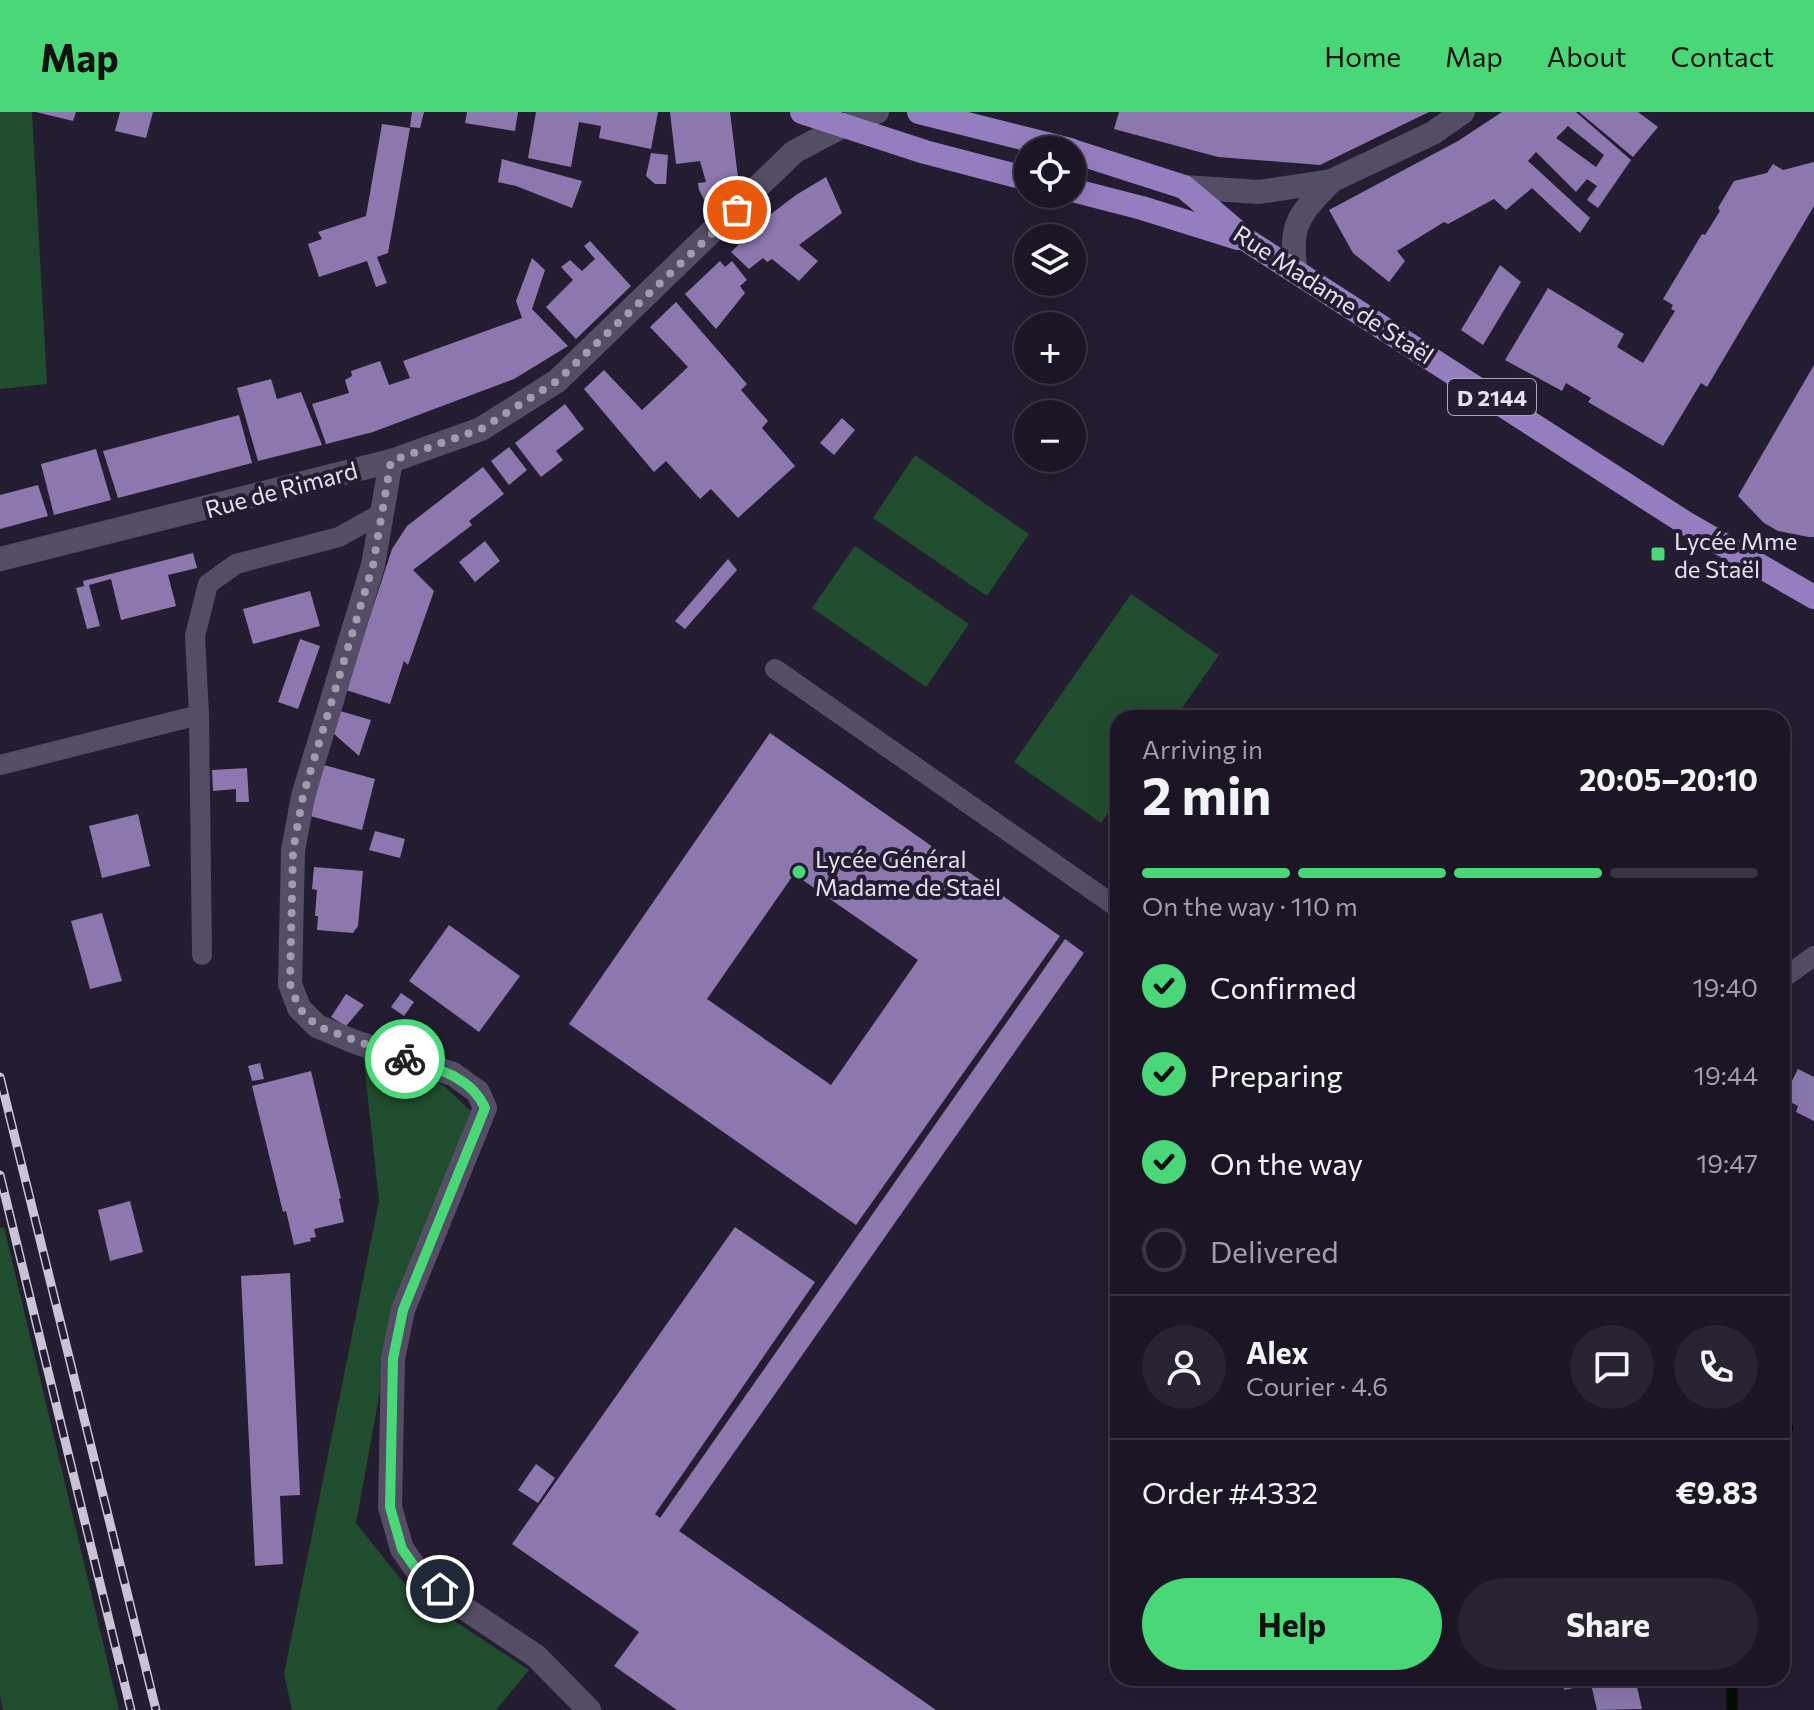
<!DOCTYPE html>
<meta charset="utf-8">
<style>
body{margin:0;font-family:Commissioner,sans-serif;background:#282232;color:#f1f3f6;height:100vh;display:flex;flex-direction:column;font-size:30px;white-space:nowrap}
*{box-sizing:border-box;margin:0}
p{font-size:26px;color:#a09fa7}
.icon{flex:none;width:44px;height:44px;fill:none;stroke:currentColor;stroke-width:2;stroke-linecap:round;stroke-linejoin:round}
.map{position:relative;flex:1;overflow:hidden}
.panel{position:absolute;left:1110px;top:598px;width:680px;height:976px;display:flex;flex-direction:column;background:#1b1525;border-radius:24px;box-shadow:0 8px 32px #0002,0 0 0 2px #393442}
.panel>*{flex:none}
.buttons{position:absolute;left:1014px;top:24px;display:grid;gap:16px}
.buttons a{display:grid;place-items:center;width:72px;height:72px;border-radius:50%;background:#1b1525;box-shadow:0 8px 32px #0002,0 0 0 2px #393442;font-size:40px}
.pin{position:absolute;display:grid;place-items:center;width:68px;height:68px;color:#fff;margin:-34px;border:4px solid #fff;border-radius:50%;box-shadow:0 2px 8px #0007}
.courier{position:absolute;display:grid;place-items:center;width:80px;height:80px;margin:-40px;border:6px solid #4ad778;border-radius:50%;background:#fff;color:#222;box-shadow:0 2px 10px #0007}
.overview em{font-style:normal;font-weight:700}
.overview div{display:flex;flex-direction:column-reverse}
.overview{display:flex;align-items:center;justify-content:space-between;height:136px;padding:0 32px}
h1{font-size:52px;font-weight:700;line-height:60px}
.bar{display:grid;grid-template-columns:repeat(4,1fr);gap:12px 8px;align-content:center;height:96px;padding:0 32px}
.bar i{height:10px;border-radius:6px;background:#393442}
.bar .on{background:#4ad778}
.bar p{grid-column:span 4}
.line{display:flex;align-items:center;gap:20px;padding:0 32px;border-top:2px solid #393442}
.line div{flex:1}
.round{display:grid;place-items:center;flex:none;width:84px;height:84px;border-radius:42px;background:#282232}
ol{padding:0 32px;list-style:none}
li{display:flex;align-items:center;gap:24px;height:88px}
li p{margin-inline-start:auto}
li .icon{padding:8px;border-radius:50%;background:#4ad778;color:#111;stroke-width:4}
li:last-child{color:#a09fa7}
li i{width:44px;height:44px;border:4px solid #393442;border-radius:50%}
.action{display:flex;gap:16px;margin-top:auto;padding:16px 32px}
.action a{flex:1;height:92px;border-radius:48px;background:#4ad778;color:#111;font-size:32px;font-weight:700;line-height:92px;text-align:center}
.action a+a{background:#282232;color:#f1f3f6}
header{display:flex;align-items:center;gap:48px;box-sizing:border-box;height:112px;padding:0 40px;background:#4ad778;color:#111}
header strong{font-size:38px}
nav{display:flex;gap:44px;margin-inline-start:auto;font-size:28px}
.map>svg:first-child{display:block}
.green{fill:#204d2d}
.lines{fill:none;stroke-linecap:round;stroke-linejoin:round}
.stream{stroke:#001002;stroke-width:11}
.building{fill:#8c78af;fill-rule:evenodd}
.lane{stroke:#554d65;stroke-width:20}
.street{stroke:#554d65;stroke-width:24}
.secondary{stroke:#554d65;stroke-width:24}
.primary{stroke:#957ebf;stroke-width:24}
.rail-casing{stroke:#c9c4d3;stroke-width:9}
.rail{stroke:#241c31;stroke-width:6;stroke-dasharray:18;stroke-linecap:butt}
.done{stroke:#a19cac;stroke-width:8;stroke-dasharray:0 14.4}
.route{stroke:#4ad778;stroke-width:10}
.poi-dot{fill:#4ad778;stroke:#241c31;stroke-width:3}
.labels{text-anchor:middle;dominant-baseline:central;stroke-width:8;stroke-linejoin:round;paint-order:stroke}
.shield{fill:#241c31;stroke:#aba6b6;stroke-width:2}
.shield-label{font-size:22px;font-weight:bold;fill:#e5e1ef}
.street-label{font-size:24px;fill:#e5e1ef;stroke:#241c31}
.poi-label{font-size:24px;fill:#e5e1ef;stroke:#241c31;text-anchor:start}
</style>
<header>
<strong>Map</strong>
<nav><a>Home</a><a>Map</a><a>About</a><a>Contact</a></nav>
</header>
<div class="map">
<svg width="1814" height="1598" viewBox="0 0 1814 1598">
<rect width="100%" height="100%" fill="#241c31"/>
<g class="green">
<polygon points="0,0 32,0 47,272 0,277"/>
<polygon points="915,343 1029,422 987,484 873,406"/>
<polygon points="855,434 969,512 926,575 812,496"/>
<polygon points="1131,482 1219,543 1175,606 1118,606 1118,687 1101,711 1014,650"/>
<polygon points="363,941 444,974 474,1002 394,1202 356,1411 412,1481 529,1558 496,1598 292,1598 284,1562 379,1089"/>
<polygon points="4,1115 119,1598 3,1598 0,1583 0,1116"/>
</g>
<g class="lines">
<g class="stream">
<polyline points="1782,1329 1788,1316"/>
<polyline points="1732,1566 1732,1598"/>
</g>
</g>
<g class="building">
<polygon points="36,0 76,0 73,9"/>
<polygon points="120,0 153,0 146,26 115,19"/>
<polygon points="412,0 424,0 420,16 410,15"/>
<polygon points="467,0 518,0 515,19 465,11"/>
<polygon points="536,0 658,0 651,37 599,26 601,14 579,10 571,55 528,46"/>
<polygon points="670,0 730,0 739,74 711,101 699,78 698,71 706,70 700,49 676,52"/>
<polygon points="1119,0 1429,0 1320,53 1218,45 1114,17"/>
<path d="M 1502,0 L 1576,0 L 1631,48 L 1598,96 L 1587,88 L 1597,74 L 1587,67 L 1576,80 L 1536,40 L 1528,49 L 1590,106 L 1580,121 L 1532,76 L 1506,98 L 1494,87 L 1448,112 L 1444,110 L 1397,139 L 1405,149 L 1389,170 L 1353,141 L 1329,98 L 1458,29 ZM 1568,14 L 1604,43 L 1596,55 L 1556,26 Z"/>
<polygon points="1579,0 1638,0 1658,15 1633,45"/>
<polygon points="382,12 410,16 388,141 377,145 387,171 376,175 367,149 319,165 308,132 322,127 318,120 366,104"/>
<polygon points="651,41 668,43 666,72 655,72 646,64"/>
<polygon points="502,47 582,69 572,96 516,74 498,70"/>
<polygon points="1814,50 1814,94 1707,275 1701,271 1663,334 1588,290 1591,286 1566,271 1562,279 1505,248 1548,176 1624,222 1617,235 1643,251 1675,199 1671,197 1673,193 1663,187 1702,122 1705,123 1720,99 1718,96 1734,69 1767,61 1773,52 1783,58"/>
<polygon points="826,65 842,101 799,133 818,149 799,169 772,147 767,150 763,146 749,157 731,140 767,105 796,83"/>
<polygon points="590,129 631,174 576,227 546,195 573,168 561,155 570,148 582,159 595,147 584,134"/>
<polygon points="532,146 545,158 532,197 568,234 514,267 373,320 326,332 312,292 349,281 345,268 352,264 351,259 380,249 389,273 410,266 403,249 522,206 516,189"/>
<polygon points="720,149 725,155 732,149 747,168 740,174 745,181 716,217 685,182"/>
<polygon points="1500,153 1521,170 1483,233 1461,218"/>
<polygon points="676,190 747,272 741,278 768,309 762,316 795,354 738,406 711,377 700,387 666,349 654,360 584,277 604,258 642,298 688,255 650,215"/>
<polygon points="1814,253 1814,425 1809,425 1778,419 1764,411 1738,384"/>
<polygon points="271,267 277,287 301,280 322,333 258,349 237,276"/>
<polygon points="565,292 584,317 556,339 563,348 541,365 515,331"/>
<polygon points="239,303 252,351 118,386 103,339"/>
<polygon points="842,306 855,318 834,343 820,331"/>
<polygon points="509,335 527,358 509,373 491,349"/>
<polygon points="96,337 111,388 54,403 41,352"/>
<polygon points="483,355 504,382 469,409 472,413 413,458 434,479 408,553 404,549 390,592 346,578 392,437 407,414"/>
<polygon points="38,373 48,404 0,417 0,383"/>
<polygon points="485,429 500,449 475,470 459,450"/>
<polygon points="193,441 197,456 168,463 176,494 121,508 111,467 89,473 100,514 87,517 76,476 84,474 83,469"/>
<polygon points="728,447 737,458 685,517 675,509"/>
<polygon points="310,479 320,514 253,532 243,497"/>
<polygon points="300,527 320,534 298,597 278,590"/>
<polygon points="340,599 371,608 359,644 333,621"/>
<path d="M 770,621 L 1060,824 L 856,1113 L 569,912 ZM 794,762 L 918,848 L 831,973 L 707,887 Z"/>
<polygon points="324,653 375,667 362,718 310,704"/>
<polygon points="247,656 249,690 236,690 236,677 213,679 212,658"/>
<polygon points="138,702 150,754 102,766 89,714"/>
<polygon points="375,719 405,727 400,746 369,738"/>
<polygon points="314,755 363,759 358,814 353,821 317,818 318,804 315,804 317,778 312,777"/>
<polygon points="102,801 122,869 90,877 71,809"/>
<polygon points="449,813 520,864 479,920 409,869"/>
<polygon points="1065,827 1084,841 679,1419 936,1598 677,1598 614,1554 639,1520 512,1432 735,1115 815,1170 655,1402 660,1406"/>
<polygon points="401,881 414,890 404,904 391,895"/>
<polygon points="346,882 364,893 346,914 331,905"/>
<polygon points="260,951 264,967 252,969 248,954"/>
<polygon points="1798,957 1814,965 1814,1009 1796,1000 1798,994 1783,986"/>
<polygon points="311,959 341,1086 339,1087 344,1110 314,1117 316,1125 310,1126 311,1129 294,1133 286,1099 283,1100 252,974"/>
<polygon points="130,1089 143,1140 110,1149 98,1098"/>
<polygon points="290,1161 300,1383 280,1384 283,1452 255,1454 241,1164"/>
<polygon points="536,1352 555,1366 538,1391 518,1378"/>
<polygon points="1566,1566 1635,1566 1642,1597 1597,1598 1591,1572 1564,1578"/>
</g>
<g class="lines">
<g class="lane">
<polyline points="775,557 1118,796"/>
<polyline points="0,653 199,603"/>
<polyline points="202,843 199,603 195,524 208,472 236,452 339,425 382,401"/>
<polyline points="1782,867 1814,844"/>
</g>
<polyline class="street" points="391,349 373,453 303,684 293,739 290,872 299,896 317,914 355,930 453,962 478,980 485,996 403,1198 393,1247 390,1395 402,1437 419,1461 461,1494 536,1544 589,1598"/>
<g class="secondary">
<polyline points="1184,75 1259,80 1331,69 1433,21 1463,0"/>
<path d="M 1296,160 C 1288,112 1300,102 1331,69"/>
<polyline points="0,447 391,349 481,317 557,269 794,40 843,14 877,0"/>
</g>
<g class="primary">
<polyline points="802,0 925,40 1028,67"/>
<polyline points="919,0 1070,38"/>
<polyline points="1072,39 1184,75 1248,129 1687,412 1814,485"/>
<polyline points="1072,78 1142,96 1238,126"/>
</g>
<g class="rail-casing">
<g id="rail">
<polyline points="0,965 156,1598"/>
<polyline points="0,1063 131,1598"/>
</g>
</g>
<use href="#rail" class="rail"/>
</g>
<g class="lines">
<polyline class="done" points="405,947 317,914 299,896 290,872 293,739 303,684 373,453 391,349 481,317 557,269 737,98"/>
<path class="route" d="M 405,947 C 437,957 471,964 485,996 L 403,1198 L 393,1247 L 390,1395 L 402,1437 L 419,1461 L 440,1477"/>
</g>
<g class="poi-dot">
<rect x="1650" y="434" width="16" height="16" rx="4"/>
<circle cx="799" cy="760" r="8"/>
</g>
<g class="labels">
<rect class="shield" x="1448" y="267" width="88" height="36" rx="6"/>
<g class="shield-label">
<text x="1492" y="285">D 2144</text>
</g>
<g class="street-label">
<text transform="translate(1334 182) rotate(33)">Rue Madame de Staël</text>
<text transform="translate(281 377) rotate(-15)">Rue de Rimard</text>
</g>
<g class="poi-label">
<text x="1674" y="428">Lycée Mme<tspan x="1674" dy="28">de Staël</tspan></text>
<text x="815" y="746">Lycée Général<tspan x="815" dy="28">Madame de Staël</tspan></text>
</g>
</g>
</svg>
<div class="buttons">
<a><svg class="icon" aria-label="locate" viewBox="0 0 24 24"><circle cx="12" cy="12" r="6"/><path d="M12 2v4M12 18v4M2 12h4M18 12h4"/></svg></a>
<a><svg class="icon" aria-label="layers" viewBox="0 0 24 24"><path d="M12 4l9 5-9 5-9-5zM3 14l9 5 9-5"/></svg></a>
<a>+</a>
<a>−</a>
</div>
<div class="pin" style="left:737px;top:98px;background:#ea580c"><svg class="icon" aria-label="bag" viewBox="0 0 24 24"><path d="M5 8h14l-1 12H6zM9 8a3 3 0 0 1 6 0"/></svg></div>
<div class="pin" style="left:440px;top:1477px;background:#1f2937"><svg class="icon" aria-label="home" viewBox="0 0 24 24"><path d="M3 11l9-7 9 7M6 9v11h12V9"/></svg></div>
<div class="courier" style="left:405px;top:947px"><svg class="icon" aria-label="bike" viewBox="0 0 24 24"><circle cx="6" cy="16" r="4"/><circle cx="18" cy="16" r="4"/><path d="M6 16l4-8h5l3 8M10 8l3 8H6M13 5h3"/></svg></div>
<section class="panel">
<div class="overview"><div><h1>2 min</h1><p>Arriving in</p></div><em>20:05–20:10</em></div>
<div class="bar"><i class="on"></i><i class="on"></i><i class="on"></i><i></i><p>On the way · 110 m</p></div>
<ol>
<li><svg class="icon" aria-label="check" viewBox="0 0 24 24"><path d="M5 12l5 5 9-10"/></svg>Confirmed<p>19:40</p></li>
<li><svg class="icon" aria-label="check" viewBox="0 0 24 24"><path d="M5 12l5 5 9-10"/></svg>Preparing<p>19:44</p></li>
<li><svg class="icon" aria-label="check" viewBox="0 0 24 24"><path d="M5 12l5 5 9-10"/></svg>On the way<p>19:47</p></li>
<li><i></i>Delivered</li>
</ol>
<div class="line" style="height:144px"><a class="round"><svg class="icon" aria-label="person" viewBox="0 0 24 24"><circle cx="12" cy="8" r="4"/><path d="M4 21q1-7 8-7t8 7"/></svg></a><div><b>Alex</b><p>Courier · 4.6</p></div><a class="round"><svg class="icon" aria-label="chat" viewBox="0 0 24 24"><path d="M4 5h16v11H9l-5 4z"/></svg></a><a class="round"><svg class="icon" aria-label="phone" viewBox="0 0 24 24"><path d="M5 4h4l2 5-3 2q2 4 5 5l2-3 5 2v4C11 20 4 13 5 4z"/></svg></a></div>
<div class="line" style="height:104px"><div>Order #4332</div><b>€9.83</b></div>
<div class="action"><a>Help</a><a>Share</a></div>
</section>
</div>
